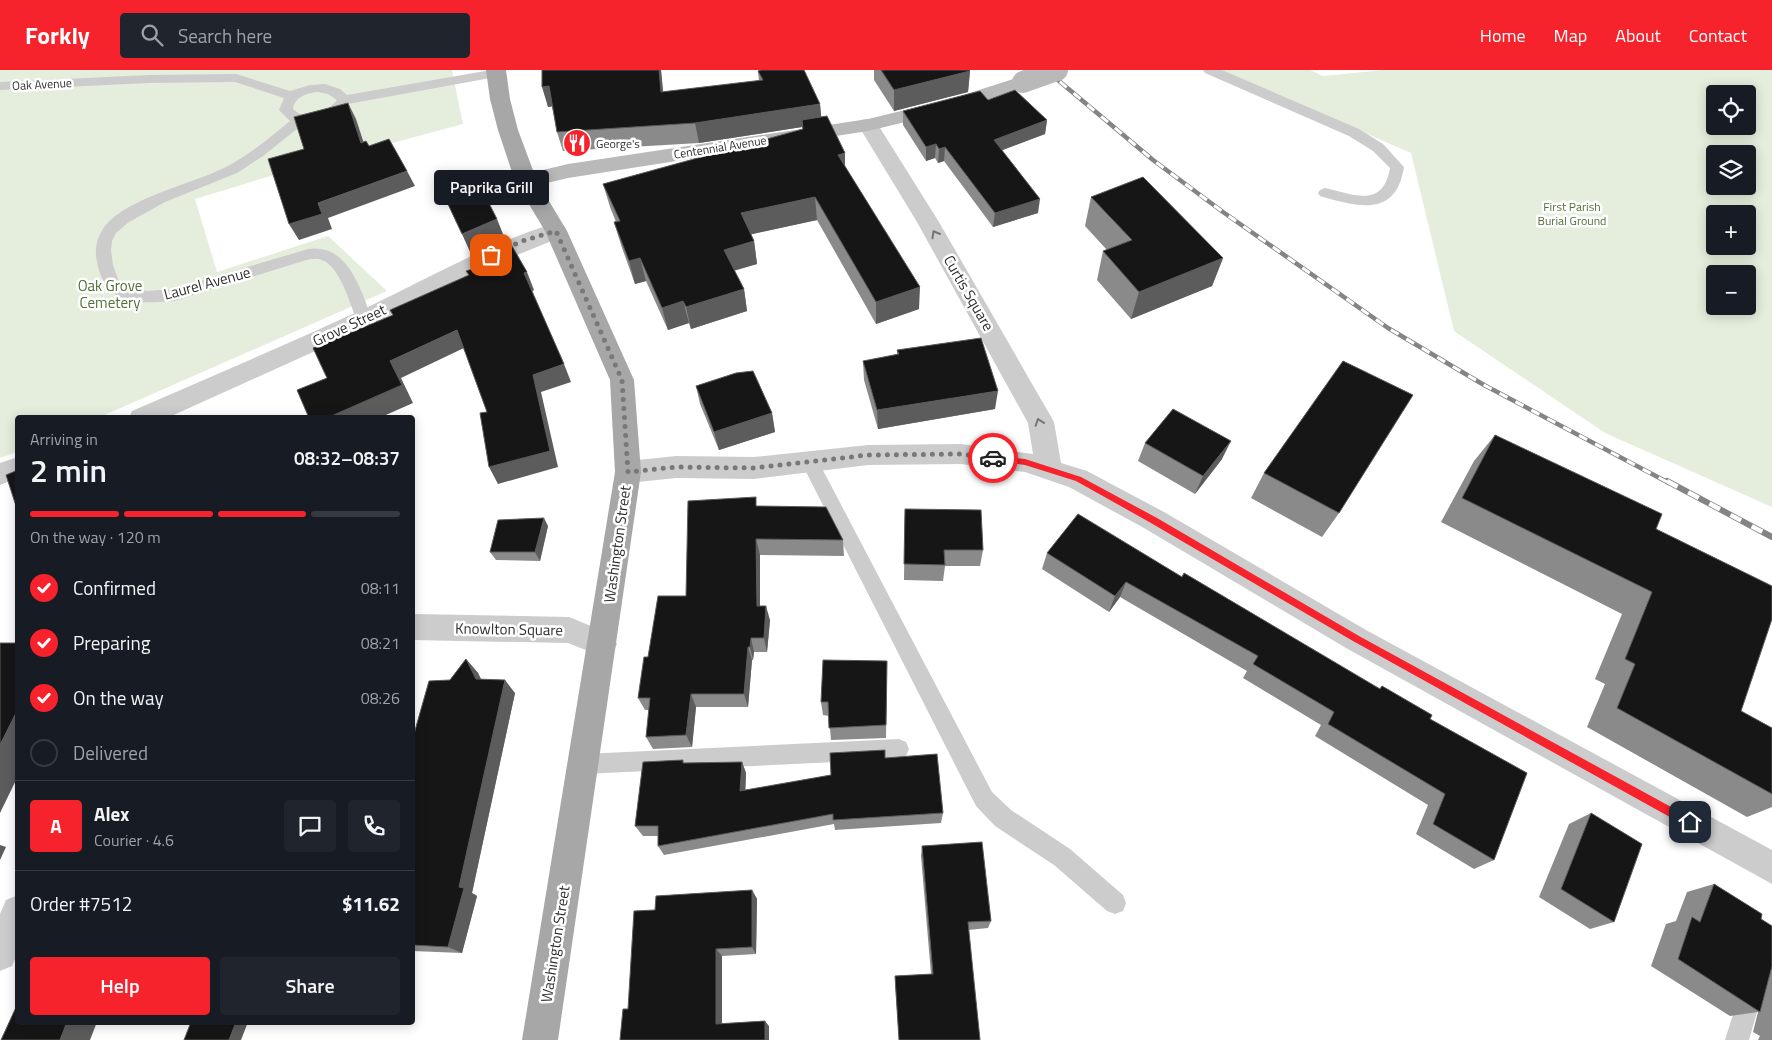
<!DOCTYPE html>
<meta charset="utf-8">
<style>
body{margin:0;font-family:"Titillium Web",sans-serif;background:#20242c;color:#f1f3f6;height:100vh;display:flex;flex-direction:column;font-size:19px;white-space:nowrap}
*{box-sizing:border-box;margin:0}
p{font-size:16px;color:#9ea1a6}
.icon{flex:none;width:28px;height:28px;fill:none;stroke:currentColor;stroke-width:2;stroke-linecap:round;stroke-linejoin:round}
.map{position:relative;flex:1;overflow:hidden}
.details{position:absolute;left:15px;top:345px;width:400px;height:610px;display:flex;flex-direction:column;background:#171b24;border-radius:5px;box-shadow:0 2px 12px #0003}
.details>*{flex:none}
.tools{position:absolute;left:1706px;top:15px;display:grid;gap:10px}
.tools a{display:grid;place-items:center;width:50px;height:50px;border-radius:5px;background:#171b24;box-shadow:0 2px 12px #0003;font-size:25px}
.pin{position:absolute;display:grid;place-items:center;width:42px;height:42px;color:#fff;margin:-21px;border-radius:10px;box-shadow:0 2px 8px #0006}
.courier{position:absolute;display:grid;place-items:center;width:50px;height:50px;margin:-25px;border:4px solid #f6222c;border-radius:50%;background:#fff;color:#222;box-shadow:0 1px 6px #0007}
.bubble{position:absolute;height:35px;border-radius:5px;background:#171b24;box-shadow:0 2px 12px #0003;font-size:16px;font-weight:600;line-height:35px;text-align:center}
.headline em{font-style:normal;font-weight:600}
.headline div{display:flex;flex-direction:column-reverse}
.headline{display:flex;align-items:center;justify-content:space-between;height:85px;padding:0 15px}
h1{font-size:32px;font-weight:600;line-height:38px}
.bar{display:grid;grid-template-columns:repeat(4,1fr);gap:8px 5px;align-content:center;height:60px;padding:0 15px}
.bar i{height:6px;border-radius:4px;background:#363941}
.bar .current{background:#f6222c}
.bar p{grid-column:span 4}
.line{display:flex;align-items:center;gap:12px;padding:0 15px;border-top:1px solid #363941}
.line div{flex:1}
.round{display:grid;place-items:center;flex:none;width:52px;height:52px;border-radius:5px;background:#20242c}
ol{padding:0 15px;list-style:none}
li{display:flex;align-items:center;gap:15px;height:55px}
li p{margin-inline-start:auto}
li .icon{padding:5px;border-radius:50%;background:#f6222c;color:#fff;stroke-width:4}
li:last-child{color:#9ea1a6}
li i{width:28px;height:28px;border:2px solid #363941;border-radius:50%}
.cta{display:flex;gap:10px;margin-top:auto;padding:10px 15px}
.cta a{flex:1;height:58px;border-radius:5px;background:#f6222c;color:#fff;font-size:20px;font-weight:600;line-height:58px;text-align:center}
.cta a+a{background:#20242c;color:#f1f3f6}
header{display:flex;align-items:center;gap:30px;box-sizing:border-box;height:70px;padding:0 25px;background:#f6222c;color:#fff}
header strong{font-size:24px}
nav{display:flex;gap:28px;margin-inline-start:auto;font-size:18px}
.search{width:350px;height:45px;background:#20242c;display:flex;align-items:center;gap:12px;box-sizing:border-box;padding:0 18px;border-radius:5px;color:#9ea1a6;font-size:19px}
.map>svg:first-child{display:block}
.green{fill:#e5eedc;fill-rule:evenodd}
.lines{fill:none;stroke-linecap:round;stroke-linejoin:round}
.lane{fill:#ccc;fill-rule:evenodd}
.street{fill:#ccc;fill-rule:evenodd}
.secondary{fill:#b9b9b9;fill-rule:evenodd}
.primary{fill:#a7a7a7;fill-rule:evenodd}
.rail-far1-casing{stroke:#848484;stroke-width:4.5}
.rail-casing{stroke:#848484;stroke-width:6}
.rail-far1{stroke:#fff;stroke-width:3;stroke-dasharray:9;stroke-linecap:butt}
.rail{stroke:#fff;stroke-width:4.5;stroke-dasharray:12;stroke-linecap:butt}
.secondary-bridge{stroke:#b9b9b9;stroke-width:22}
.wall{fill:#8a8a8a}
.shaded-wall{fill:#5c5c5c}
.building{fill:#161616;stroke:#5c5c5c}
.oneway{stroke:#767676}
.route{fill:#f6222c}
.done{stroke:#787878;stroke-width:5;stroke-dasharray:0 9}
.labels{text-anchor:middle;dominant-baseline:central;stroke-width:5;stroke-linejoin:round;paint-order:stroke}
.far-street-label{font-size:12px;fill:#2f2f2f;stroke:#fff}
.far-poi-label{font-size:12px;fill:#2f2f2f;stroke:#fff;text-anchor:start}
.far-park-label{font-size:12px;fill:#517038;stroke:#fff}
.street-label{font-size:15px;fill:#2f2f2f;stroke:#fff}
.park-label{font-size:15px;fill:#517038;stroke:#fff}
</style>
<header>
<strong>Forkly</strong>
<div class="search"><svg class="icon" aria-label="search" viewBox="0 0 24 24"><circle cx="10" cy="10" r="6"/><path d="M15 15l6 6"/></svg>Search here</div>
<nav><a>Home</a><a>Map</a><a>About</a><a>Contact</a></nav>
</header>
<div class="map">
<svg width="1772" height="970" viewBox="0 0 1772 970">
<rect width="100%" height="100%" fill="#fff"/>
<g class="green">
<polygon points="0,0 452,0 463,54 277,104 195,129 217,202 328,166 387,221 100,347 18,348 17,382 0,388"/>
<path d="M 1221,0 L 1310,0 L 1323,6 L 1384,0 L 1772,0 L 1772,437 L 1605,363 L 1454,261 L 1411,83 ZM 1715,24 L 1748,24 L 1748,56 L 1715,56 ZM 1715,84 L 1748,84 L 1748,116 L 1715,116 ZM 1715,144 L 1748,144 L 1748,176 L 1715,176 ZM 1715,204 L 1748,204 L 1748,236 L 1715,236 Z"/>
</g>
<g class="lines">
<g class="lane">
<path d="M 491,0 L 500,0 L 503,3 L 496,7 L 348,34 L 329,50 L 316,54 L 302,55 L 263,86 L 237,103 L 165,132 L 129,152 L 116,163 L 112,171 L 111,180 L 113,195 L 119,212 L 131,219 L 147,221 L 174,219 L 308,179 C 348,173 361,220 372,249 L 370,253 L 364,255 L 358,253 L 356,249 C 350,233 339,193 319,189 C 313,188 306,190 300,192 L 174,231 C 137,234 105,235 97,192 C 94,178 97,167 105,156 C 130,126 194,114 228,96 C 251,84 270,67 290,51 L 279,40 L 284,28 L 235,12 L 149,13 L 0,20 L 0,12 L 149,5 L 236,4 L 290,21 L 310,15 L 325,14 L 340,19 L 347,25 ZM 318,22 L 328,24 L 337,30 C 325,44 308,53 293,39 C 295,27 306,23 318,22 Z"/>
<path d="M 1203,0 L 1222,0 L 1359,59 L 1383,74 L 1404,97 C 1396,148 1358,137 1320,126 L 1318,123 L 1320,120 L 1325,118 C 1355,125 1383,138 1390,98 L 1373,81 L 1349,66 L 1205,3 Z"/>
<polygon points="810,385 816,387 992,722 1011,740 1070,779 1123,825 1126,833 1123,841 1115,844 1107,841 1054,795 995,756 976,736 801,392 804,387"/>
<polygon points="899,669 906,672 909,679 906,686 899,689 584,704 577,701 573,694 577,687 584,684"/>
<polygon points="1751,909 1759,913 1763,921 1749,970 1725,970 1743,913"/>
</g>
<g class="street">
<polygon points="868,49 875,50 939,152 1050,345 1054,352 1061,393 1087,401 1164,442 1366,560 1772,780 1772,814 1346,578 1144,458 1069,417 1025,402 961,394 868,395 754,409 676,408 628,413 619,410 615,402 619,394 628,391 676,386 754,387 868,375 961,374 1033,384 1028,353 917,152 858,55 861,50"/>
<path d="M 556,153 L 564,156 L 567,161 L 564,166 L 490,196 L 344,268 L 167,348 L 129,348 L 132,341 C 212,306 293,272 372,235 C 433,206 491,172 556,153 Z"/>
<polygon points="18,387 18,408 0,415 0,393"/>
<polygon points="412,544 569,547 613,565 617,574 613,583 603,587 568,573 412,570"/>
<polygon points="18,825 18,883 12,896 0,901 0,844 6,830"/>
</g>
<polygon class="secondary" points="1023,6 1030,8 1033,12 1030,16 963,38 868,61 568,108 526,118 518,116 515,111 518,106 568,94 868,49 951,29"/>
<polygon class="primary" points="486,0 506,0 510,29 518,60 537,111 567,161 634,310 641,402 558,970 522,970 615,402 610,310 545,161 515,111 498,60 490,29"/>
<g class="rail-far1-casing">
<polyline id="rail-far1" points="1046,0 1153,90 1223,142 1388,258 1484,315 1669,413"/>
</g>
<g class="rail-casing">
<polyline id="rail" points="1667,411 1772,467"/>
</g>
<use href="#rail-far1" class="rail-far1"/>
<use href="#rail" class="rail"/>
<polyline class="secondary-bridge" points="1023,12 1057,0"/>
</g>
<g class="wall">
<polygon points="542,0 661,0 663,22 759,11 758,1 820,34 821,47 845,96 919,239 876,254 817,150 751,164 754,171 757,194 734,201 744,219 747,241 691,259 689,253 668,260 646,211 635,214 621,175 614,152 616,152 610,137 603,114 802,60 802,57 699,73 563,81 557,62 552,36 548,37"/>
<polygon points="874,0 969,0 970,1 968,22 894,41 874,10"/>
<polygon points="988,30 1047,50 1045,64 1002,80 1038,143 993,157 944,91 938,93 935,88 926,91 903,55 903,41"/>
<polygon points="1091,127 1223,188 1212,216 1131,249 1097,210 1103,181 1107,180 1085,156"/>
<polygon points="897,280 995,339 878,359 864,310 863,291 897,285"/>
<polygon points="696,316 772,343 775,362 719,380 700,334"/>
<polygon points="1495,365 1656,459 1741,641 1772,658 1772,737 1747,747 1587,657 1605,614 1595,609 1622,544 1441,452 1474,391"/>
<polygon points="1145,373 1222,389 1195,424 1138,391"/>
<polygon points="1264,403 1339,443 1322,467 1251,428"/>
<polygon points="758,436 843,470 844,486 760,485 760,536 770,550 767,582 754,582 753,590 752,590 748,637 696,637 692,677 653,679 646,667 649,640 645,640 638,628 648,587 686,526"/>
<polygon points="905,439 983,480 980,496 945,496 943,511 904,510"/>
<polygon points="548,456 540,491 496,490 490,482"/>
<polygon points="1047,483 1182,507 1379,619 1382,616 1430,649 1494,790 1474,799 1416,764 1428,735 1315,666 1321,655 1243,608 1247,601 1120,527 1109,542 1042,499"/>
<polygon points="466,589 478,603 481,609 515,623 472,823 477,826 462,883 412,881 412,671 450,610"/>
<polygon points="887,591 886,668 831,670 829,646 823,645 821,632"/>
<polygon points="885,688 943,743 941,753 835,760 834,754 664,785 658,776 658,766 643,766 635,756 685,693 742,692 746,703 745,720 831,705"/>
<polygon points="1591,743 1614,852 1590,859 1539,827 1569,754"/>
<polygon points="922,776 991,851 988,858 968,860 980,970 899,970 895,912 895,906 931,904 921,786"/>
<polygon points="1714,814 1761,849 1772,856 1772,970 1758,970 1760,966 1753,962 1758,942 1730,946 1651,896 1666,854 1676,851 1687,822"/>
<polygon points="752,820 757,829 756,884 722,886 722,954 769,956 769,970 628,939 655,840"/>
</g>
<g class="shaded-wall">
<polygon points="659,0 661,0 665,42 661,22"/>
<polygon points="970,1 968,22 894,41 894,20"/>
<polygon points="549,16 555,36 548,37 542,17"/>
<polygon points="348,33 356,49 369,89 361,73"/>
<polygon points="820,34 822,54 802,50 802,57 699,73 695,53"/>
<polygon points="1047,50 1045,64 992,84 994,70"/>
<polygon points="936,74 935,88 926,91 926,77"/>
<polygon points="945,77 944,91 938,93 939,79"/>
<polygon points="845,83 845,107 838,85"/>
<polygon points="407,101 415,116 328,148 332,159 299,170 289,154 318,133"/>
<polygon points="815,127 817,150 744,166 741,143"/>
<polygon points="1040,129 1038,143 993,157 995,143"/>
<polygon points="497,149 505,169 471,184 462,164"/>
<polygon points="754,171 757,194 728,202 724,180"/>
<polygon points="640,188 646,211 635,214 629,191"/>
<polygon points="1223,188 1212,216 1131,249 1139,222"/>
<polygon points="527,202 534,220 531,222 524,203"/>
<polygon points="920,217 919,239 876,254 876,232"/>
<polygon points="744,219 747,241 691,259 686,237"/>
<polygon points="683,231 689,253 668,260 662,238"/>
<polygon points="457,260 466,277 401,308 413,333 379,348 327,348 390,291"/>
<polygon points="564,294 571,312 541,322 558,397 498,414 489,397 533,305"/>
<polygon points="998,321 995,339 878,359 877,340"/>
<polygon points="772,343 775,362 719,380 714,362"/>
<polygon points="1231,371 1222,389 1195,424 1203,406"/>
<polygon points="544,448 548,456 540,491 535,482"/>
<polygon points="756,469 760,485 760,550 757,536"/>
<polygon points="1126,512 1120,527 1109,542 1115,526"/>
<polygon points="766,536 770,550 767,582 764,568"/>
<polygon points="751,568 754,582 753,590 750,577"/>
<polygon points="748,577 752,590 748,637 744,624"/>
<polygon points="466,589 478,603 487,622 476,609"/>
<polygon points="505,610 515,623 472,823 477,826 462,883 448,877 459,817"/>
<polygon points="691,624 696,637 692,677 686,665"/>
<polygon points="18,639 18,706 0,743 0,675"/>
<polygon points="742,692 746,703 745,731 740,721"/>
<polygon points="0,775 6,777 0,790"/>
<polygon points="752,820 757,829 756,884 752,877"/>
<polygon points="716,879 722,886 722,958 716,954"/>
<polygon points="765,951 769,956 769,970 765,970"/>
<polygon points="67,952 97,952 90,970 60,970"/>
<polygon points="236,952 248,952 241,970 229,970"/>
</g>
<g class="building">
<polygon points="542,0 659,0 661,22 763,10 758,1 761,0 804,0 820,34 695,53 557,62 549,16 542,17"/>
<polygon points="881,0 969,0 970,1 894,20"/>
<polygon points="1015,20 1047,50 994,70 1040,129 995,143 945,77 939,79 936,74 926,77 903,41 980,21 988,30"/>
<polygon points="348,33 361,73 366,71 369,76 389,69 407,101 318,133 322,144 289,154 268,89 304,79 294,47"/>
<polygon points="827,46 845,83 838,85 920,217 876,232 815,127 741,143 754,171 724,180 744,219 686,237 683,231 662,238 640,188 629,191 614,152 620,151 603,114 803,59 802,50"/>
<polygon points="474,104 497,149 462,164 439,115"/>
<polygon points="1143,107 1223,188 1139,222 1103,181 1132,170 1091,127"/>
<polygon points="508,169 527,202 524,203 564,294 533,305 550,381 489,397 480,343 487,342 457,260 390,291 402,315 327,348 309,348 297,320 327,308 313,278 393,245 390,240 469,205 466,201 478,197 471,184"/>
<polygon points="981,268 998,321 877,340 863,291 899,284 897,280"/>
<polygon points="1343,291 1413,325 1339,443 1264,403"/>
<polygon points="753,301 772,343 714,362 696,316 736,303"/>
<polygon points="1173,339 1231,371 1203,406 1145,373"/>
<polygon points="1495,365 1662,444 1656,459 1772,516 1772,549 1741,641 1772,658 1772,724 1617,638 1635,594 1625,589 1652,522 1462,428"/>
<polygon points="18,400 18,442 6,405"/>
<polygon points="756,427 756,436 826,437 843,470 756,469 757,536 766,536 764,568 751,568 750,577 748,577 744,624 691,624 686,665 646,667 650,628 638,628 644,587 648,587 658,526 686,526 688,431"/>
<polygon points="905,439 981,440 983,480 944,480 945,495 904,494"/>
<polygon points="1078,444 1182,507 1184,503 1380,619 1382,616 1432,645 1430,649 1527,703 1494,790 1433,754 1445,724 1328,654 1334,642 1253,594 1258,586 1126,512 1115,526 1047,483"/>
<polygon points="544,448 535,482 490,482 498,450"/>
<polygon points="0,573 18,573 18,639 0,675"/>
<polygon points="466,589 476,609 505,610 459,817 464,818 448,877 412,875 412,671 429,611 450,610"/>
<polygon points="823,590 887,591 886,655 829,658 828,632 821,632"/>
<polygon points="885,680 885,688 937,684 943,743 833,750 833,744 658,776 658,756 635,756 643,692 683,690 683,693 742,692 740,721 831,705 830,683"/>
<polygon points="1591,743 1642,774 1614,852 1561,819"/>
<polygon points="982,772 991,851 968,852 980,970 899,970 895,906 933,904 922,776"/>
<polygon points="1714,814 1762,844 1761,849 1772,856 1772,896 1760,942 1678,889 1692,847 1700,852"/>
<polygon points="752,820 752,877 716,879 716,954 765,951 765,970 620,970 623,939 628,939 634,841 655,840 656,826"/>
<polygon points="18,933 18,952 67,952 60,970 1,970"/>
<polygon points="191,952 236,952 229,970 184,970"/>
</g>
<defs><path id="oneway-chevron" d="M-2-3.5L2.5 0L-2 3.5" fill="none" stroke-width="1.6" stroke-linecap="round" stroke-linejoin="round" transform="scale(1.25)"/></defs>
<g class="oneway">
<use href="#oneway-chevron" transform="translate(935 164) rotate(-120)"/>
<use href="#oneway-chevron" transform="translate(1039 352) rotate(-109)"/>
</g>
<polygon class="route" points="993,385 1025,389 1081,407 1157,448 1359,566 1693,749 1693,756 1686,756 1353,571 1151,453 1076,411 1025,395 990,390 990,386"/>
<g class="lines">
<polyline class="done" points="491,185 522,171 556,161 622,310 628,402 676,397 754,398 868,385 961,384 993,388"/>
</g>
<defs>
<g id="restaurant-disc" transform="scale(1.4375)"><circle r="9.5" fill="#f6222c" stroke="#fff"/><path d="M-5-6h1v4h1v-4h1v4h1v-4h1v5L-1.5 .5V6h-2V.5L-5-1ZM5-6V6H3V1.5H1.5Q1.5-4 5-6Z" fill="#fff"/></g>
</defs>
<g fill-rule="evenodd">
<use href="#restaurant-disc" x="577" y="73"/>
</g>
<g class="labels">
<g class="far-street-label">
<text transform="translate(42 14) rotate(-3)">Oak Avenue</text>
<text transform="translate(720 77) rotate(-9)">Centennial Avenue</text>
</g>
<g class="far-poi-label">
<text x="596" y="73">George's</text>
</g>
<g class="far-park-label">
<text x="1572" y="136">First Parish<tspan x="1572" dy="14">Burial Ground</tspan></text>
</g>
<g class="street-label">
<text transform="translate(207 213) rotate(-15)">Laurel Avenue</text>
<text transform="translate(969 223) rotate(60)">Curtis Square</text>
<text transform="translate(349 255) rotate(-25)">Grove Street</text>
<text transform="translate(617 474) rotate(-82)">Washington Street</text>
<text transform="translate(509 559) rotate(1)">Knowlton Square</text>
<text transform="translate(555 874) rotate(-81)">Washington Street</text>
</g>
<g class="park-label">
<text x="110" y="215">Oak Grove<tspan x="110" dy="17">Cemetery</tspan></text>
</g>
</g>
</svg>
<div class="tools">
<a><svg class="icon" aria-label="locate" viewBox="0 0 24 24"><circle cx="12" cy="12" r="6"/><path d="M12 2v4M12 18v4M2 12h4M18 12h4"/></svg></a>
<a><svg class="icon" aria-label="layers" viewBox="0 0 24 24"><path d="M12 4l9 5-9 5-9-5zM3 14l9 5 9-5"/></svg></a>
<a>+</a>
<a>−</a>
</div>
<div class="pin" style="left:491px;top:185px;background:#ea580c"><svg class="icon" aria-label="bag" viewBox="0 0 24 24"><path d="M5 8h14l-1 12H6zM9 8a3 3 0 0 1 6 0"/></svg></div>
<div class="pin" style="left:1690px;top:752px;background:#1f2937"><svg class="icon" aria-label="home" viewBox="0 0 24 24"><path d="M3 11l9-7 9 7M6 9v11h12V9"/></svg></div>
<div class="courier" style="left:993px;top:388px"><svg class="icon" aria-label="car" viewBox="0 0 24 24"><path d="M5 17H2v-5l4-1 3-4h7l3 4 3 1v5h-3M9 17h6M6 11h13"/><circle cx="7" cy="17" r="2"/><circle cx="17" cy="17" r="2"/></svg></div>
<div class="bubble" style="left:434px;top:100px;width:115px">Paprika Grill</div>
<section class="details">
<div class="headline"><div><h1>2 min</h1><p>Arriving in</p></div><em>08:32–08:37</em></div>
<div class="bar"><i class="current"></i><i class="current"></i><i class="current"></i><i></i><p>On the way · 120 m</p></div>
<ol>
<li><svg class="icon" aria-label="check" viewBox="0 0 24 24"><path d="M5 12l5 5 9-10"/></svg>Confirmed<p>08:11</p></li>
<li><svg class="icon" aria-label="check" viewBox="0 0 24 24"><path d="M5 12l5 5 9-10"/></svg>Preparing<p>08:21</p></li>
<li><svg class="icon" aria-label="check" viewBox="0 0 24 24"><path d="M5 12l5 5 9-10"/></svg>On the way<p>08:26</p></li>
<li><i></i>Delivered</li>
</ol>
<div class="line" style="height:90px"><b class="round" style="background:#f6222c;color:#fff">A</b><div><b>Alex</b><p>Courier · 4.6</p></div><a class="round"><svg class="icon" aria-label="chat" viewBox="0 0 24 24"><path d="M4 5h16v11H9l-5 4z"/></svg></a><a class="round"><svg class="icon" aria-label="phone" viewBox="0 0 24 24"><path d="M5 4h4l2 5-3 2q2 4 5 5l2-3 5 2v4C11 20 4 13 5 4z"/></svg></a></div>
<div class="line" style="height:65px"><div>Order #7512</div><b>$11.62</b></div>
<div class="cta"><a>Help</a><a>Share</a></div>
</section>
</div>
